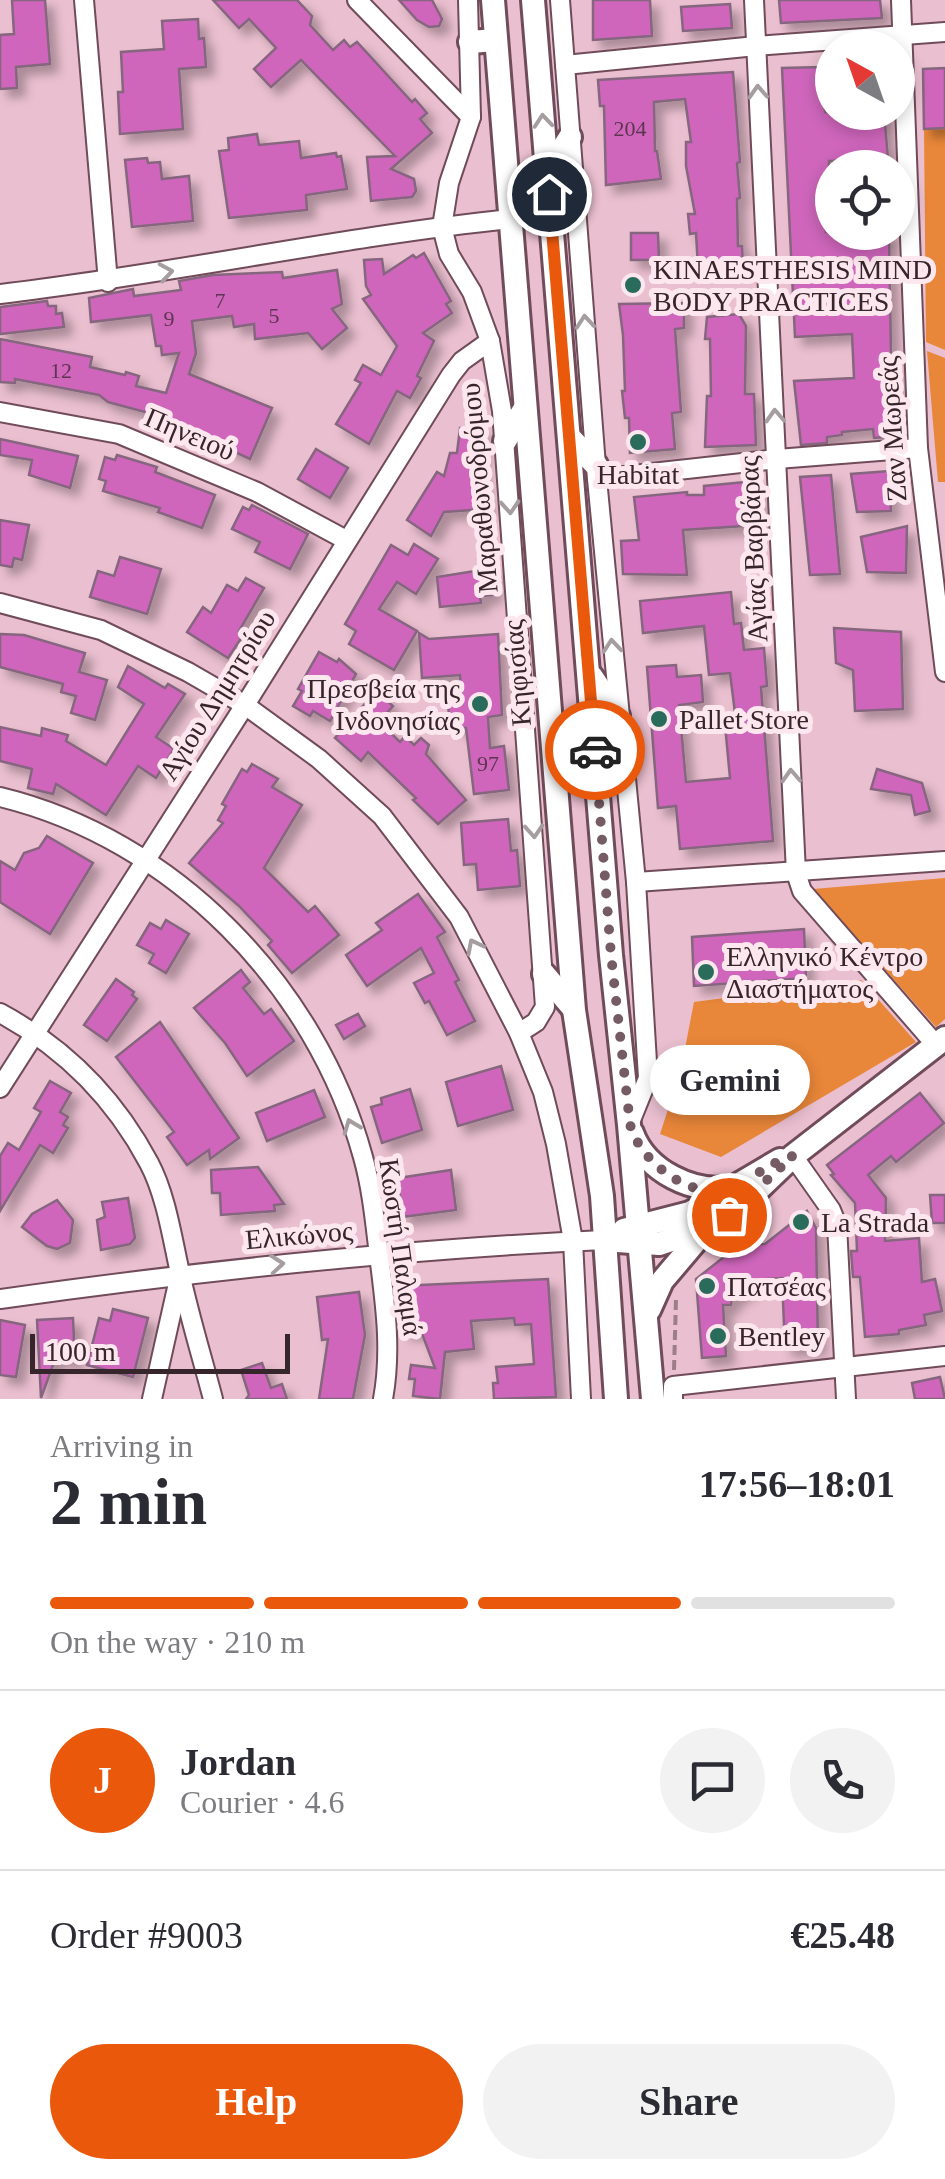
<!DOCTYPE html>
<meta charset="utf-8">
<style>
body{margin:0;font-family:Georgia,serif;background:#f2f2f3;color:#2b2b33;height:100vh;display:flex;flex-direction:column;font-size:38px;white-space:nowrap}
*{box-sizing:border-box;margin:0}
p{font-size:32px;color:#7c7c81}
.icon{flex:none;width:55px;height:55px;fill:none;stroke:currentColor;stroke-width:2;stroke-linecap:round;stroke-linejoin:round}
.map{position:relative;height:1399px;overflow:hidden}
.details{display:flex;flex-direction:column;background:#fff;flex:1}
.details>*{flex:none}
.needle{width:65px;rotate:320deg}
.buttons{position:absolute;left:815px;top:30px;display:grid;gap:20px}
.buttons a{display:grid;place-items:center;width:100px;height:100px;border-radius:50%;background:#fff;box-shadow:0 5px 15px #0003;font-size:50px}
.scale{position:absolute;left:30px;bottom:25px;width:260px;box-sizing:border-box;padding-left:10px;border:5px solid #36252b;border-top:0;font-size:28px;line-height:35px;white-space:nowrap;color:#36252b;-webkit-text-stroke:8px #fde7ee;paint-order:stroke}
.pin{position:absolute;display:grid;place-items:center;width:85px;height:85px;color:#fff;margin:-42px;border:5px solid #fff;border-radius:50%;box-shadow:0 2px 10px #0007}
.courier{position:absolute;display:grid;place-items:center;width:100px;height:100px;margin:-50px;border:8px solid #ea580c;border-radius:50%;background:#fff;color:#222;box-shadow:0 2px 12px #0007}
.bubble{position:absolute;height:70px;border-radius:35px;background:#fff;box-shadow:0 5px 15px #0003;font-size:32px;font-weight:700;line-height:70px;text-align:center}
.head em{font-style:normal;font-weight:700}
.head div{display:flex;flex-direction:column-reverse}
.head{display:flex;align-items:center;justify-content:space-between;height:170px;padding:0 50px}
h1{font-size:65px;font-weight:700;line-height:75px}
.bar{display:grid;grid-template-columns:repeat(4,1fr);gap:15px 10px;align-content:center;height:120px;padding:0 50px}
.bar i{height:12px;border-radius:8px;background:#e1e1e2}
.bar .active{background:#ea580c}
.bar p{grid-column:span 4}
.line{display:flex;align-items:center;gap:25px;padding:0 50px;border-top:2px solid #e1e1e2}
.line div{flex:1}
.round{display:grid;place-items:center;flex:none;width:105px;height:105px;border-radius:52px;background:#f2f2f3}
.cta{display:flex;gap:20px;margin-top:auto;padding:20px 50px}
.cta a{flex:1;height:115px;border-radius:60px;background:#ea580c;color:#fff;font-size:40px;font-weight:700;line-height:115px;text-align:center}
.cta a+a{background:#f2f2f3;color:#2b2b33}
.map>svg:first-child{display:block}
.green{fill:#e88639}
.building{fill:#cf66bc;stroke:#85667e;stroke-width:2.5;filter:url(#shadow)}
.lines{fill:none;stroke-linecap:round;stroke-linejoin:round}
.minor-casing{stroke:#704b59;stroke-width:22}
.major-casing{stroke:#704b59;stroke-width:28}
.path{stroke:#9d7d89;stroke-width:4;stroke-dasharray:10 5;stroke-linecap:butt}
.minor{stroke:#fff;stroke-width:18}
.major{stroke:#fff;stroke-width:22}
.oneway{stroke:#a59da0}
.done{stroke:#755b64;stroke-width:10;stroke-dasharray:0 18}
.route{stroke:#ea580c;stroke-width:12}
.poi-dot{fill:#2a6c5c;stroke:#fde7ee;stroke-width:4}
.labels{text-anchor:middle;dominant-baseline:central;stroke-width:10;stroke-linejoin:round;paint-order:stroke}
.number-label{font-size:22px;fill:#5c354f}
.poi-label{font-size:28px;fill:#36252b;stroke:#fde7ee;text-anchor:start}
.street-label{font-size:28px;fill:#36252b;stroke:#fde7ee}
</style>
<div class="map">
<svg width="945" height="1399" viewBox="0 0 945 1399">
<defs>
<filter id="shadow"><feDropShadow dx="8" dy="8" stdDeviation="5" flood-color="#0004"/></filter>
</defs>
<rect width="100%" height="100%" fill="#eabfcf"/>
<g class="green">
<polygon points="945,128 945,350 926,342 924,129"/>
<polygon points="927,351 945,358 945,482 938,482"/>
<polygon points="945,878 945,1019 936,1027 813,889"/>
<polygon points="861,980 916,1042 721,1157 660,1134 681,1069 694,1002"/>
</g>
<g class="building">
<polygon points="12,0 45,0 50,64 16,67 17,88 0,89 0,35 14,34"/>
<polygon points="213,0 297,0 312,16 310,25 333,50 344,40 350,47 357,42 412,102 415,99 427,113 420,119 432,133 391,169 414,179 416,191 412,197 371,201 367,157 395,156 301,60 271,87 254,69 276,48 249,19 239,28"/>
<polygon points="399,0 432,0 442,19 439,26 429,27 417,20"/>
<polygon points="593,0 650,0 652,36 593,40"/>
<polygon points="779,0 880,0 882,18 781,23"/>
<polygon points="730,4 732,28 683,31 681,7"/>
<polygon points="198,19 199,39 204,38 206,67 179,69 183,129 120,134 118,92 123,92 121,52 164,49 162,21"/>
<polygon points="822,67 825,112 884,112 888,159 829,161 830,192 824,193 826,232 889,232 891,356 898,436 874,438 873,429 842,432 842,435 827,437 827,443 801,445 794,381 854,378 852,334 795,337 782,68"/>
<polygon points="945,68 945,128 924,129 923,69"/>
<polygon points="733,72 740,162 737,163 740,198 737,199 738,246 742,246 743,265 698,268 696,233 690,234 688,214 695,214 686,166 686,142 691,142 685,99 654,102 655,151 657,151 661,179 606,185 604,106 600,106 598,80"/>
<polygon points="257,134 259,145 299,141 301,158 336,153 337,157 341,156 347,189 306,195 307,210 229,218 219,151 229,150 228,138"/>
<polygon points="147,158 148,163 160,162 162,179 189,176 193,221 132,227 125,160"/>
<polygon points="631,233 658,233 659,260 631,260"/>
<polygon points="424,253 451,301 446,304 452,313 423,333 434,341 417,376 421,378 410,398 397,391 369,444 336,424 361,383 355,380 363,365 381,375 397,346 363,299 371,295 366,286 364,260 382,259 384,274 413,255 416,258"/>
<polygon points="337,270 342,304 332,309 347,328 322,349 308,333 255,339 254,324 234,327 232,316 192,321 196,353 189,374 272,408 250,459 224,447 225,445 148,416 149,413 108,402 99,395 15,379 15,383 0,382 0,339 92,357 90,367 125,375 126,372 139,376 136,386 166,393 179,353 162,355 161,346 156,346 151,315 91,322 89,298 133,289 134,296 181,290 179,281 213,275 282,272 283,278"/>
<polygon points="47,301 48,306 56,306 56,314 62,313 64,327 0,334 0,307"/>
<polygon points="684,303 684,328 675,329 681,412 672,413 675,449 630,453 629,418 625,418 622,391 625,391 623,335 619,304"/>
<polygon points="739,314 746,326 745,394 754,394 756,445 705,447 707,396 711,396 710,339 705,339 707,317"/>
<polygon points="460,428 481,428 480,471 486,509 444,512 431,536 407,520 437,472 444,476 450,453 457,453"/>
<polygon points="0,439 78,456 70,488 29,475 32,460 0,455"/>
<polygon points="316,449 348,468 330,498 298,479"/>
<polygon points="117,455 157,467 155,472 215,495 202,528 158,512 160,508 103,491 106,481 99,479 105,457 115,460"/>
<polygon points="889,471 891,511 857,512 851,474"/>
<polygon points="831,475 840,574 810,575 800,477"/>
<polygon points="755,481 759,525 683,530 687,575 623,574 621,541 639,540 634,497 687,492 687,495 704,495 704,486"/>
<polygon points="252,505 308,534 290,569 255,552 260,542 232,529 243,507 249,510"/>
<polygon points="0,520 29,525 22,560 14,558 12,567 0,565"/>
<polygon points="907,526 906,573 867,572 861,537"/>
<polygon points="414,544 438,559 416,594 397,582 379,609 417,631 394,670 349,644 356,631 345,624 391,545 408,555"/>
<polygon points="120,557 161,569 147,614 90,597 98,571 114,576"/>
<polygon points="494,568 493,595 480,596 481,603 440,607 437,577"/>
<polygon points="246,578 264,588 239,631 244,634 228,658 187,632 203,607 211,613 227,585 238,591"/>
<polygon points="731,592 734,624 741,623 744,650 764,648 767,686 761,687 773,841 680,849 676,806 658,808 647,667 676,665 677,677 701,675 703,702 679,705 686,782 730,778 724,714 735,713 730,673 709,675 704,626 643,633 640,601"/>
<polygon points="834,628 901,632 903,709 855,711 853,670 836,663"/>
<polygon points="419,633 429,639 498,634 502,715 488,717 490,748 504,746 509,790 474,794 466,728 459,728 459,723 450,724 448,705 462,704 460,675 422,678"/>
<polygon points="0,634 24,635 85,653 79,672 107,680 95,720 71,713 76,696 61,692 63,684 0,667"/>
<polygon points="319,652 337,662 339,659 356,674 330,721 313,711 310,716 293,706 302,691 298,689"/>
<polygon points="128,666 165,688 168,684 185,694 156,737 174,749 156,778 138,766 106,815 56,784 53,794 28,788 32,769 0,761 0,727 41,736 42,728 68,735 66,741 106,765 144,704 118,687"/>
<polygon points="376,691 393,706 379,722 400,742 405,736 414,745 421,738 429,745 426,754 466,800 438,824 413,800 416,798 368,752 361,761 335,738"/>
<polygon points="252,764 278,779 272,787 302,805 264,868 308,912 315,906 339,935 292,973 268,945 272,941 239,906 189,863 223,823 218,820 226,806 222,804 242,769 247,772"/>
<polygon points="877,769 922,783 930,811 915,815 911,795 871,789"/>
<polygon points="508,819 511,851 517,850 520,886 478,890 476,864 464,865 461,823"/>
<polygon points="47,836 93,863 50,934 0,902 0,861 15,870 24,853 39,848"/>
<polygon points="418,894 445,932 437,937 459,980 455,982 475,1021 447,1035 429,1001 425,1003 414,983 434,973 421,948 367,986 346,955 382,930 376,923"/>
<polygon points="166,920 189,934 166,973 149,963 154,954 137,945 150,923 161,929"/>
<polygon points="804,929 806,978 694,986 692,937"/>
<polygon points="241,970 250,982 243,988 264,1014 271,1009 294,1041 247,1076 225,1043 194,1008"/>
<polygon points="116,979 134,992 132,995 137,999 107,1041 84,1025"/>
<polygon points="358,1014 365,1026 344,1039 336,1025"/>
<polygon points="160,1022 239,1138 210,1159 209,1150 187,1165 167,1137 174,1132 116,1057"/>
<polygon points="501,1066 513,1110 458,1126 446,1082"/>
<polygon points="50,1081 71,1093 60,1112 68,1117 63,1125 68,1128 53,1153 40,1145 0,1211 0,1156 8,1143 19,1150 41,1112 34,1108"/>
<polygon points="410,1089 422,1130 382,1143 371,1107 382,1104 381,1098"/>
<polygon points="314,1090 325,1117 267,1141 256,1113"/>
<polygon points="920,1093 944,1123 896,1162 891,1156 868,1175 886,1198 885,1241 919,1238 922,1282 935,1279 942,1311 924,1315 926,1325 899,1330 899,1334 865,1337 860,1277 853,1277 851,1251 857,1251 855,1203 831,1175 834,1174 827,1165"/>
<polygon points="258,1167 284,1204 274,1205 275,1211 221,1215 220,1193 212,1193 211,1170"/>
<polygon points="451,1170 456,1210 402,1217 398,1178"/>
<polygon points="930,1195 945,1195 945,1223 932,1223"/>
<polygon points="128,1198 135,1238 130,1244 101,1250 97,1220 105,1217 102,1202"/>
<polygon points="57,1200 73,1220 70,1243 57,1249 47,1246 22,1227 32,1214"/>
<polygon points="807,1211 816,1228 818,1347 785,1348 782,1278 753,1280 753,1285 746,1286 746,1291 739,1291 738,1297 732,1296 731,1305 723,1305 726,1356 702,1358 696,1279 739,1245 765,1244"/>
<polygon points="548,1279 556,1397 494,1399 493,1383 498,1383 496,1367 534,1364 531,1324 515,1325 514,1318 471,1321 474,1349 445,1352 440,1399 413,1396 415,1379 409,1379 411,1365 435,1368 421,1331 403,1332 400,1286"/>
<polygon points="359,1292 365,1335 353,1399 319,1399 328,1339 322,1340 317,1297"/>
<polygon points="113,1309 148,1318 133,1377 87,1365 99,1318 110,1321"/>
<polygon points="73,1318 75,1362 56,1357 41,1398 37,1320"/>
<polygon points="0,1320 25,1325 16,1377 0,1375"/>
<polygon points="262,1363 271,1388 282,1384 287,1399 246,1399 249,1395 241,1370"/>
<polygon points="940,1377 945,1399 915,1399 912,1383"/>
</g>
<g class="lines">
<g class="minor-casing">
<g id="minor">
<polyline points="84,0 108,282"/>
<polyline points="357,0 471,117"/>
<polyline points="468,0 471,117 449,183 442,227 449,254 472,292 490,341 502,411 545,1007 536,1022 519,1033"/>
<polyline points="560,0 597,479 636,882 648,1078 629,1125"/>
<polyline points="754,0 796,873 802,891 936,1045"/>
<polyline points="901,0 918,448 945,672"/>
<polyline points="565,65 756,46 945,32"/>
<path d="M 0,294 C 171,274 340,237 510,219"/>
<polyline points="0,412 119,434 257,492 346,540"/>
<polyline points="597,479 777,459 918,448"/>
<polyline points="0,603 101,630 188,672 245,705 319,759 382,816 459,917 519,1033 543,1092 556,1144 573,1241 581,1399"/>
<path d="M 0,797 C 173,839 316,985 363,1157 C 372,1189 375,1222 379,1255 C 385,1303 392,1350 383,1399"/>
<polyline points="636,882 945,861"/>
<path d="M 0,1013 C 65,1048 114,1097 149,1163 C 166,1195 172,1237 180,1273 C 189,1315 202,1357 213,1399"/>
<polyline points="0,1088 245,705 451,375 462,361 490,341"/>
<polyline points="793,1156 831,1210 837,1225 846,1399"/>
<path d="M 0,1299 C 200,1271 402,1249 604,1240"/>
<polyline points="152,1399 179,1279"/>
<polyline points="673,1399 673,1386 945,1356"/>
</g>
</g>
<g class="major-casing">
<g id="major">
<polyline points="493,0 574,1010 602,1196 616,1399"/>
<polyline points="533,0 611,955 629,1125 653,1399"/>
<polyline points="470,42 496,40"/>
<polyline points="548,172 570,137"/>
<polyline points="570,438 596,465"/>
<polyline points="505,441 525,408"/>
<polyline points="592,677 618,716"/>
<polyline points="544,974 572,1007"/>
<path d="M 632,1133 C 646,1171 694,1195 732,1187"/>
<polyline points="624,1230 690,1213 780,1160"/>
<polyline points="604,1240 659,1244 712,1226 744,1203 793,1156 945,1038"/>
<polyline points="649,1310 662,1281 701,1235"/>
</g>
</g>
<polyline class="path" points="674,1370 676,1299"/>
<use href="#minor" class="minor"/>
<use href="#major" class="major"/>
</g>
<defs><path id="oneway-chevron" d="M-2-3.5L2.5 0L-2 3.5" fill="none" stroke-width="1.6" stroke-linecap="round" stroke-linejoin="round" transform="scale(2.5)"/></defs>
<g class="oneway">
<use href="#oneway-chevron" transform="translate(758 92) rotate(-93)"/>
<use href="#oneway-chevron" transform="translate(543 121) rotate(-95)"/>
<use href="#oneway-chevron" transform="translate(166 272) rotate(-9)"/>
<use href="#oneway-chevron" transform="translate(585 322) rotate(-95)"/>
<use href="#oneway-chevron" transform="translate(775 416) rotate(-93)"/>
<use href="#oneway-chevron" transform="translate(510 507) rotate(86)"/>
<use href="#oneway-chevron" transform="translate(612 646) rotate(-95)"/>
<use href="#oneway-chevron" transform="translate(791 776) rotate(-93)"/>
<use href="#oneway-chevron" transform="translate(534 831) rotate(86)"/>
<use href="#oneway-chevron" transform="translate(474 946) rotate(-117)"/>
<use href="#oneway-chevron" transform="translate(351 1126) rotate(-111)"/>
<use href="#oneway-chevron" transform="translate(277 1264) rotate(-5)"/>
</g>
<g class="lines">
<path class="done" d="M 595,750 L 611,955 L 630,1124 C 639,1162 696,1206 737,1186 C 758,1175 767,1164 793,1156 L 729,1215"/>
<polyline class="route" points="549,194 595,750"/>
</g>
<g class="poi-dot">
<circle cx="633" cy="285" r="10"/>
<circle cx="638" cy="442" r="10"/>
<circle cx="480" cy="704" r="10"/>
<circle cx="659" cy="719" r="10"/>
<circle cx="706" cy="972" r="10"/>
<circle cx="801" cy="1222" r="10"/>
<circle cx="707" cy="1286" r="10"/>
<circle cx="718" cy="1336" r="10"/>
</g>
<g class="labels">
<g class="number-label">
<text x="630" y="128">204</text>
<text x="220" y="300">7</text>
<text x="274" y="315">5</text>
<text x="169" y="318">9</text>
<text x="61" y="370">12</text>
<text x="488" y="763">97</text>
</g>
<g class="poi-label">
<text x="653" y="269">KINAESTHESIS MIND<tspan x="653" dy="32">BODY PRACTICES</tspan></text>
<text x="638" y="474" text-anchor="middle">Habitat</text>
<text x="460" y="688" text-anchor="end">Πρεσβεία της<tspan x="460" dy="32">Ινδονησίας</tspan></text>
<text x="679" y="719">Pallet Store</text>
<text x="726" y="956">Ελληνικό Κέντρο<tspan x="726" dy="32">Διαστήματος</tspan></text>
<text x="821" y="1222">La Strada</text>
<text x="727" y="1286">Πατσέας</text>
<text x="738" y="1336">Bentley</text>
</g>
<g class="street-label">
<text transform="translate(892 429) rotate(-94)">Ζαν Μωρεάς</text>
<text transform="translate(190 434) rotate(23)">Πηνειού</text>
<text transform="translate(479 488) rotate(-95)">Μαραθωνοδρόμου</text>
<text transform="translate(753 549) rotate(-93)">Αγίας Βαρβάρας</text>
<text transform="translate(517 673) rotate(-95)">Κηφισίας</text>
<text transform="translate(217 695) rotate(-58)">Αγίου Δημητρίου</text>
<text transform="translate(299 1235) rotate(-5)">Ελικώνος</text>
<text transform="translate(401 1247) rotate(82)">Κωστή Παλαμά</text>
</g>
</g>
</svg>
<div class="buttons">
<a><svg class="needle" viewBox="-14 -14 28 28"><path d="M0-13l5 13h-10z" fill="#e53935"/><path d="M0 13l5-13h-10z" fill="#7c7c81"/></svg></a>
<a><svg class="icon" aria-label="locate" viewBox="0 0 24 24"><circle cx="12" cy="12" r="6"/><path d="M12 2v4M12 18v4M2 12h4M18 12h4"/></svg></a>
</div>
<div class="scale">100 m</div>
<div class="pin" style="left:729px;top:1215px;background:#ea580c"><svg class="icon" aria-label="bag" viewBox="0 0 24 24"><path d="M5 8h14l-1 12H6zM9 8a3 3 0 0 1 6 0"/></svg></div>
<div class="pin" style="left:549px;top:194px;background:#1f2937"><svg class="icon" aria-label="home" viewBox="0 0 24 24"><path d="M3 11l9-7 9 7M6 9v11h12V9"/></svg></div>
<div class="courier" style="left:595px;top:750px"><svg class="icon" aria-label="car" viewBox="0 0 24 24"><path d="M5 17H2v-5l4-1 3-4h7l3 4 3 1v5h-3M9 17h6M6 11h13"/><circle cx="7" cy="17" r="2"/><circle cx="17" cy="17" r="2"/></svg></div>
<div class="bubble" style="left:650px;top:1045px;width:160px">Gemini</div>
</div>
<section class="details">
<div class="head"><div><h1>2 min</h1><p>Arriving in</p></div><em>17:56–18:01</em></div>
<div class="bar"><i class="active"></i><i class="active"></i><i class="active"></i><i></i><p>On the way · 210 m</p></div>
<div class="line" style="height:180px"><b class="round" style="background:#ea580c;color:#fff">J</b><div><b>Jordan</b><p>Courier · 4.6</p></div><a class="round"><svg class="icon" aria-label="chat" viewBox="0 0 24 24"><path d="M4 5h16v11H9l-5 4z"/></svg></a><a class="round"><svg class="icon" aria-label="phone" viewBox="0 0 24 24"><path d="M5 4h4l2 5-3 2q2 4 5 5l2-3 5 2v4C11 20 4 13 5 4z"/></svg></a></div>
<div class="line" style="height:130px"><div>Order #9003</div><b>€25.48</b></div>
<div class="cta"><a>Help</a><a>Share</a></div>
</section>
